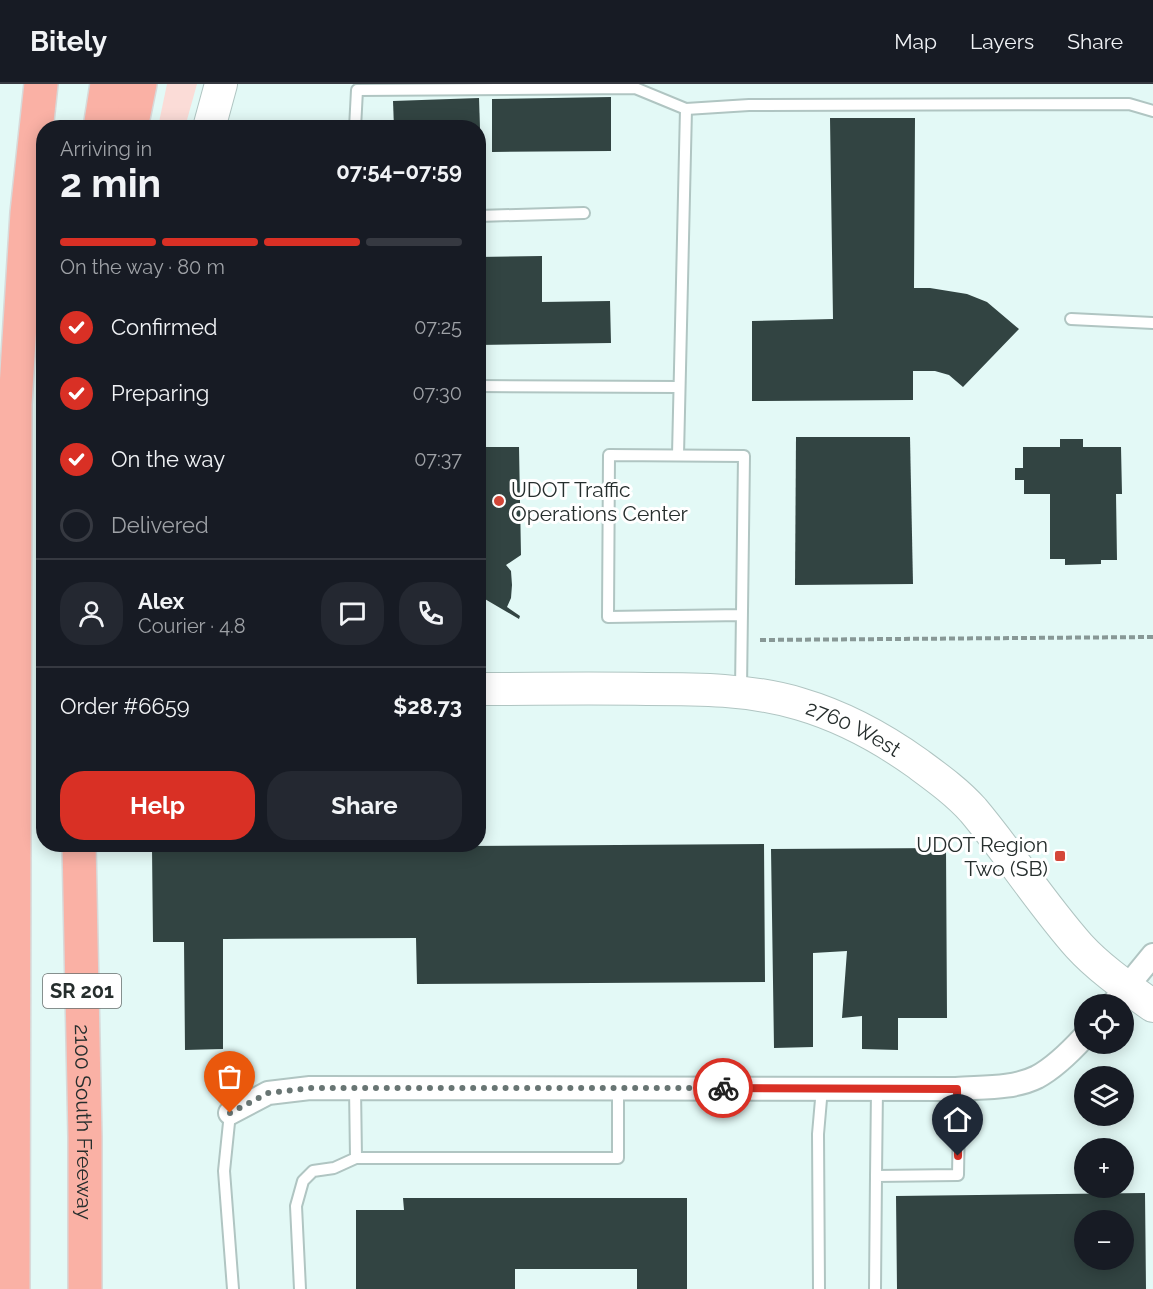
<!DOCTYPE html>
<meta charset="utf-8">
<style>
body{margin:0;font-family:Raleway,sans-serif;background:#242831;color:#f1f3f6;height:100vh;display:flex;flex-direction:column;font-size:22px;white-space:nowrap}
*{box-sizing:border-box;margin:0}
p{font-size:20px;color:#9ea1a6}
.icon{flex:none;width:33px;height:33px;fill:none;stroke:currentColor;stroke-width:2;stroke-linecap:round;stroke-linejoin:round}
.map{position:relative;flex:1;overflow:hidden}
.drawer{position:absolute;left:36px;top:36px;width:450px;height:732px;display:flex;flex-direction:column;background:#171b24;border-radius:24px;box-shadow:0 3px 15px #0003}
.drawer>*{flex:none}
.fabs{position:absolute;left:1074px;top:910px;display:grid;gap:12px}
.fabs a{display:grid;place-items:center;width:60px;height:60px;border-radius:50%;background:#171b24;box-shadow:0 3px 15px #0003;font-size:30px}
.pin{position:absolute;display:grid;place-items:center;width:51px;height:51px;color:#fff;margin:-62px -26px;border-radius:50% 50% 50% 0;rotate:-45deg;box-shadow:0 0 6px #0007}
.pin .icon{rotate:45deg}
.courier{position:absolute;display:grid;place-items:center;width:60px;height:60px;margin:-30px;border:4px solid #d93025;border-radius:50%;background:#fff;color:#222;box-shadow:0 2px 8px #0007}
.summary em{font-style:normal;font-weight:700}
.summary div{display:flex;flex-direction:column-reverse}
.summary{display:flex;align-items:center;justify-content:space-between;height:102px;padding:0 24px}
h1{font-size:39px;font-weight:700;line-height:45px}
.bar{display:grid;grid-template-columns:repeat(4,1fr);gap:9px 6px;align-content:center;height:72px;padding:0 24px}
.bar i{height:8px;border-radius:4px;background:#363941}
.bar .on{background:#d93025}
.bar p{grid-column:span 4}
.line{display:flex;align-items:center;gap:15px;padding:0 24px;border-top:2px solid #363941}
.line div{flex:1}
.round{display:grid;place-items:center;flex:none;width:63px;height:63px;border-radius:24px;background:#242831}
ol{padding:0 24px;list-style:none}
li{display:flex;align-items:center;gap:18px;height:66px}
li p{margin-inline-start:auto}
li .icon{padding:6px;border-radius:50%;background:#d93025;color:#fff;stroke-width:4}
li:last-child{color:#9ea1a6}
li i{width:33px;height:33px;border:3px solid #363941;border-radius:50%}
.action{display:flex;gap:12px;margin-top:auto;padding:12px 24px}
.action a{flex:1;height:69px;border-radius:24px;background:#d93025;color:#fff;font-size:24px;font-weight:700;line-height:69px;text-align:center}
.action a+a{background:#242831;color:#f1f3f6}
header{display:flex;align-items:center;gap:36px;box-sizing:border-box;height:84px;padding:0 30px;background:#171b24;border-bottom:2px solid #363941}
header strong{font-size:28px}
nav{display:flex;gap:33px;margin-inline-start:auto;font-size:21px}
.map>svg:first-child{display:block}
.green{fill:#fbdcd7}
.building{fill:#324442;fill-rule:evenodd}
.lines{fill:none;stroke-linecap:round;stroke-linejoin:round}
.service-casing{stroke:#b0c5c2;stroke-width:14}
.minor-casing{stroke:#b0c5c2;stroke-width:26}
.secondary-casing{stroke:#b0c5c2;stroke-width:34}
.motorway-casing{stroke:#d8d9d9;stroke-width:36}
.path{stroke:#889896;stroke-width:4;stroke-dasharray:6 3;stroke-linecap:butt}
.service{stroke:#fff;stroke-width:10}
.minor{stroke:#fff;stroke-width:22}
.secondary{stroke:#fff;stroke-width:32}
.motorway{stroke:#fab1a5;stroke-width:33}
.done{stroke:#687573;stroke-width:6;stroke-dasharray:0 10.8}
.route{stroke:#d93025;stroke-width:8}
.poi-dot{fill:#d44739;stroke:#fff;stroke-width:2}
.labels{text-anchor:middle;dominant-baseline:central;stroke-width:6;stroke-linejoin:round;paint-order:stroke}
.shield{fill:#fff;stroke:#676d6c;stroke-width:1.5}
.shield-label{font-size:20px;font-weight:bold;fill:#262e2d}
.poi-label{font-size:21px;fill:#262e2d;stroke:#fff;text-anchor:start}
.street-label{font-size:21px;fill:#262e2d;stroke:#fff}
</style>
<header>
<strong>Bitely</strong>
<nav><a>Map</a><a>Layers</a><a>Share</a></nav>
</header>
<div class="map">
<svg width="1153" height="1205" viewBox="0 0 1153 1205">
<rect width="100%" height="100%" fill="#e3f9f6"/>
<polygon class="green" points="167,0 197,0 185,43 158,43"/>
<g class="building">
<polygon points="611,13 611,67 492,68 492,15"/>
<polygon points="479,14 480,44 394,44 393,17"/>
<polygon points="830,34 915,34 914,204 930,204 967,210 987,218 1019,245 963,303 949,291 935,287 913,287 913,316 752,317 752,237 833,235"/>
<polygon points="542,172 542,218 610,217 611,259 478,261 478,173"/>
<polygon points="796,353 910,353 913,500 795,501"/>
<polygon points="1060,355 1083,355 1083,363 1121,363 1122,410 1116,410 1117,476 1101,476 1101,480 1065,481 1065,475 1050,475 1050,410 1024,410 1024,396 1015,396 1015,384 1023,384 1023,363 1060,363"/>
<polygon points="478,363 519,363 521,471 506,481 511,487 512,501 511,514 507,523 520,532 519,535 478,511"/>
<polygon points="764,760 765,898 417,900 416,854 223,855 223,965 185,966 184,858 153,858 152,764"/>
<polygon points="946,764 947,934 898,934 898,966 862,965 862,932 842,934 847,867 813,869 813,963 774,964 771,765"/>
<path d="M 1145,1109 L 1146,1205 L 897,1205 L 896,1112 ZM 1084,1137 L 1124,1137 L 1124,1176 L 1084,1176 Z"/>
<polygon points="403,1114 687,1114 687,1205 637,1205 637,1185 515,1185 515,1205 356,1205 356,1126 404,1126"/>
</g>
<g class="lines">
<g class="service-casing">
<g id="service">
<polyline points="686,25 749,21 1129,20 1153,27"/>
<polyline points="355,44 357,6 635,4 686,25 678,371"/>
<polyline points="478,132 584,129"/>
<polyline points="1071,235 1153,239"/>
<polyline points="478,302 679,303"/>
<polyline points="741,605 744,372 609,371 608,533 742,531"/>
<polyline points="230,1029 224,1087 233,1205"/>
<polyline points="356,1074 618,1074 618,1004"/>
<polyline points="876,1092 877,1005"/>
<polyline points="300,1205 296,1122 303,1097 313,1087 334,1084 356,1074 355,1004"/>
<polyline points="819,1205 818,1050 822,1004"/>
<polyline points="875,1205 876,1092 958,1091 959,1034 956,1005"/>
</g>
</g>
<g class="minor-casing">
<g id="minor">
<polyline points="1112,921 1153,871"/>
<path d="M 230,1029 L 268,1009 L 310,1004 L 956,1005 C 982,1003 1013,1005 1037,993 C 1052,985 1072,966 1084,953"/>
</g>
</g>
<g class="secondary-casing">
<g id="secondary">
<polyline points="209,44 221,0"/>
<path id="s1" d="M 478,605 C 535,605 591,604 647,605 C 698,605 750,605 800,620 C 841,632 882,654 917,679 C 936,693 957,708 973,726 C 1010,770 1041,819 1079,862 C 1100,885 1128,904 1153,922"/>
</g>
</g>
<g class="motorway-casing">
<g id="motorway">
<polyline points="100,44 107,0"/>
<polyline points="131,44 140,0"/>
<path id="s2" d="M 79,760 L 85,1053 L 85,1205"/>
<polyline points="13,1205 15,320 27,129 41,0"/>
</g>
</g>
<polyline class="path" points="760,556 1153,553"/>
<use href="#service" class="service"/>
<use href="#minor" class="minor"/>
<use href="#secondary" class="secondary"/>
<use href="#motorway" class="motorway"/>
</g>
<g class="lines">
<polyline class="done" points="230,1029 268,1009 310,1004 723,1004"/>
<polyline class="route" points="723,1004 957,1005 958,1072"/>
</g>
<g class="poi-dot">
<circle cx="499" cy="417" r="6"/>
<rect x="1054" y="766" width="12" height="12" rx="3"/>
</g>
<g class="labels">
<rect class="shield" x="43" y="890" width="78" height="34" rx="4.5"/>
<g class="shield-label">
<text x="82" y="907">SR 201</text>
</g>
<g class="poi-label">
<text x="511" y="405">UDOT Traffic<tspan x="511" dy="24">Operations Center</tspan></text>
<text x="1048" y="760" text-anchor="end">UDOT Region<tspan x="1048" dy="24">Two (SB)</tspan></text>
</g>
<g class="street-label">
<text stroke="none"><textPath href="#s1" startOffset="382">2760 West</textPath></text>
<text stroke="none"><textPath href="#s2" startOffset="278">2100 South Freeway</textPath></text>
</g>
</g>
</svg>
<div class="fabs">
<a><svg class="icon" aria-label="locate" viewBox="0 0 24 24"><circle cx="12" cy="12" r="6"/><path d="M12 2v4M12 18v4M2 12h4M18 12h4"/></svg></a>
<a><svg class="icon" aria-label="layers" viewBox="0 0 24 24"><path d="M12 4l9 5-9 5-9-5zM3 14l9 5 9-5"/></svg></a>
<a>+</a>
<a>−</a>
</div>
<div class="pin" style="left:230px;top:1029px;background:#ea580c"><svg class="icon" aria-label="bag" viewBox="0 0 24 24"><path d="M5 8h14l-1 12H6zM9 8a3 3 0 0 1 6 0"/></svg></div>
<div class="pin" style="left:958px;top:1072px;background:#1f2937"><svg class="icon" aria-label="home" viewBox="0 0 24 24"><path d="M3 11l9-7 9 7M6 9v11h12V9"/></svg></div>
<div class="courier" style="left:723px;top:1004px"><svg class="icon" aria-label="bike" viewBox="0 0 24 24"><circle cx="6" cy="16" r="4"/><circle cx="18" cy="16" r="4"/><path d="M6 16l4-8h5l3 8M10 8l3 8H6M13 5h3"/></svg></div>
<section class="drawer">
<div class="summary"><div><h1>2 min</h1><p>Arriving in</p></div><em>07:54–07:59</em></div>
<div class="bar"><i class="on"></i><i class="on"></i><i class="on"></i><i></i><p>On the way · 80 m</p></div>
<ol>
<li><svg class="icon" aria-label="check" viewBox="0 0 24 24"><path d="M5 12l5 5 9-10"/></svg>Confirmed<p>07:25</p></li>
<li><svg class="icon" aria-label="check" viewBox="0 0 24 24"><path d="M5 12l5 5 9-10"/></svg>Preparing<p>07:30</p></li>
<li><svg class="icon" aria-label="check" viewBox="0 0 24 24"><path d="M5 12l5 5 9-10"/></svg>On the way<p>07:37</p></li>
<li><i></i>Delivered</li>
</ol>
<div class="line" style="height:108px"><a class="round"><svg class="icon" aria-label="person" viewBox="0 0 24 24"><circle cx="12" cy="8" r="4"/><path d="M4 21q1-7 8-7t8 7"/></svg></a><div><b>Alex</b><p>Courier · 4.8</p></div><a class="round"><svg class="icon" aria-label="chat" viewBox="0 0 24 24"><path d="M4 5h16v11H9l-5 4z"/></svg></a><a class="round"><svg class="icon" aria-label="phone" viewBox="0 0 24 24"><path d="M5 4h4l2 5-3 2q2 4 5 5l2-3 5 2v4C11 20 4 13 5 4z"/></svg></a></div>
<div class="line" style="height:78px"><div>Order #6659</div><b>$28.73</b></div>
<div class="action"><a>Help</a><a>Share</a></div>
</section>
</div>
